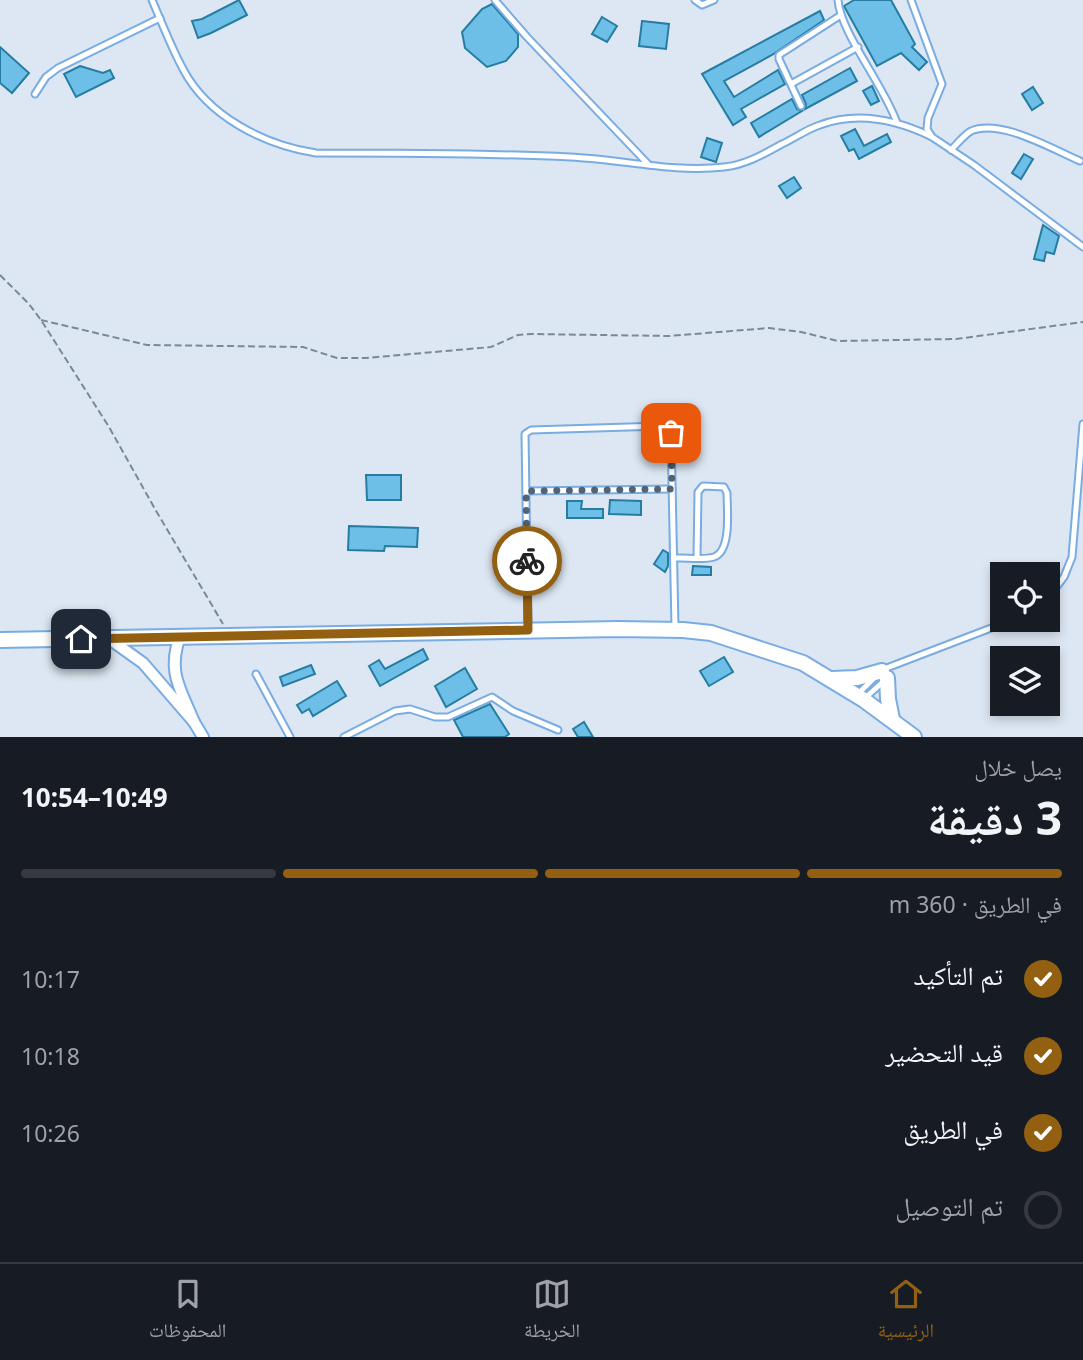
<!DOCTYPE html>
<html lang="ar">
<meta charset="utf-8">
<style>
body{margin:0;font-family:"Noto Sans","Noto Naskh Arabic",sans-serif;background:#20242c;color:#f1f3f6;direction:rtl;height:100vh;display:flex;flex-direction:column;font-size:26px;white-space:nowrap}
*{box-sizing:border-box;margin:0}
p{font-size:23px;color:#9ea1a6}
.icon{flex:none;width:38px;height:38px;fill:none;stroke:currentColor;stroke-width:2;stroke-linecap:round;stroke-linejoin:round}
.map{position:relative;height:737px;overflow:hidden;direction:ltr}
.details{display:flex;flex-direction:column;background:#171b24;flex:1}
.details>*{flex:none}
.tools{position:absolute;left:990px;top:562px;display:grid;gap:14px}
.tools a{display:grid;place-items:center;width:70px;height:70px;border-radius:0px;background:#171b24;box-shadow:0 4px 10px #0003;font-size:35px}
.pin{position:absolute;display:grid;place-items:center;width:60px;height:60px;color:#fff;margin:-30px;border-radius:14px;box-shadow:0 4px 10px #0006}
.courier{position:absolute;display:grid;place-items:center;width:70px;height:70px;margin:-35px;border:5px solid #936012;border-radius:50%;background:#fff;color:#222;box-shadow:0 2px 9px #0007}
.summary em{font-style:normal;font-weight:700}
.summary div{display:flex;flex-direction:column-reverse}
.summary{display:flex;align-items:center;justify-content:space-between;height:119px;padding:0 21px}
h1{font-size:46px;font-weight:700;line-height:52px}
.bar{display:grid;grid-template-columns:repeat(4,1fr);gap:10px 7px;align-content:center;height:84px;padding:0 21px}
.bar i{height:9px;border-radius:5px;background:#363941}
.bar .selected{background:#936012}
.bar p{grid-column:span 4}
ol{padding:0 21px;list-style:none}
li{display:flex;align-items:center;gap:21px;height:77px}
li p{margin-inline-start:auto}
li .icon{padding:7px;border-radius:50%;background:#936012;color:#fff;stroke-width:4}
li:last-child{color:#9ea1a6}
li i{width:38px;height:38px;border:4px solid #363941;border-radius:50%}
.tab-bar{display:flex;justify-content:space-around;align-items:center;height:98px;border-top:2px solid #363941;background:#171b24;font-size:19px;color:#9ea1a6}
.tab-bar a{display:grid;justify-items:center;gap:4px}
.tab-bar .selected{color:#936012}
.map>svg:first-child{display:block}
.building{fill:#6dbfe7;stroke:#257da2;stroke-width:2}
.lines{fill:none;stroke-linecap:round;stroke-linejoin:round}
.lane-casing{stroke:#78ace3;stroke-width:9}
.street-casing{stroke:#78ace3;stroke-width:14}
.secondary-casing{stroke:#78ace3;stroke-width:18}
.path{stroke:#7a8999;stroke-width:2;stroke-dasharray:7 3.5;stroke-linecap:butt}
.lane{stroke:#fff;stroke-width:5}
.street{stroke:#fff;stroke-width:10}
.secondary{stroke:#fff;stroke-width:14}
.done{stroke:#526375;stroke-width:7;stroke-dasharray:0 12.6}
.route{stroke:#936012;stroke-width:9}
</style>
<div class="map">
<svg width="1083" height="737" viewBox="0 0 1083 737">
<rect width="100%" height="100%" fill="#dde7f3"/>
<g class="building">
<polygon points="239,0 247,15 211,33 198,38 192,21 202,19"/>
<polygon points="854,0 891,0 915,44 912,47 927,62 919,70 901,53 877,66 844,6"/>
<polygon points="492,4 518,34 518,47 506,61 487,67 465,48 462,32 482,9"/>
<polygon points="820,11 824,20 772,55 724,81 734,97 778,70 785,84 741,109 746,117 733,125 702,74"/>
<polygon points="602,17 617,26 607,42 592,34"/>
<polygon points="642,21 669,24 666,49 639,46"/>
<polygon points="0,47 29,73 12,93 0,83"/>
<polygon points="80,66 103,73 110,70 114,78 76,97 64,74"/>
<polygon points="850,68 857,81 805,109 806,104 802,95"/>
<polygon points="872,86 879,101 871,105 863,91"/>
<polygon points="1033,87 1043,103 1032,110 1022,94"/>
<polygon points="792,99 797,109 802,111 759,137 751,123"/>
<polygon points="855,129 864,146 887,134 891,142 859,159 854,149 849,151 841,136"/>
<polygon points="707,138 722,143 716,162 701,157"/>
<polygon points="1024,154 1033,159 1021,179 1012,173"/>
<polygon points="794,177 801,188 787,198 779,186"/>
<polygon points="1043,225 1059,236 1054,254 1046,252 1044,261 1034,259"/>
<polygon points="366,475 401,475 401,500 367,500"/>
<polygon points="610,500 641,501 641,515 609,514"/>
<polygon points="567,501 582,501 581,509 603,509 603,518 567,518"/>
<polygon points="349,526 418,528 417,547 385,546 384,551 348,550"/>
<polygon points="663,550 668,553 668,566 665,572 654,564"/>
<polygon points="551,560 560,570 544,578 537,568"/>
<polygon points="693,566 711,567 711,575 692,575"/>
<polygon points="423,649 428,659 380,686 369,666 379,660 385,669"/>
<polygon points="724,657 733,672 709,686 700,671"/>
<polygon points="311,665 315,674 283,686 280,677"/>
<polygon points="465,668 477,689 446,707 435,686"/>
<polygon points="337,681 346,696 313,716 309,709 302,713 297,705"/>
<polygon points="490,704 509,734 505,737 463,737 454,720"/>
<polygon points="584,722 593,737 578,737 573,729"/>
</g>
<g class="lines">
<g class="lane-casing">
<g id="lane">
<path d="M 152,0 C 162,23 171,47 183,69 C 208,117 265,145 316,153 C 400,153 486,153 570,157 C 621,159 673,173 724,167 C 745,165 764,154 782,144 C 795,138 807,129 820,125 C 858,111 897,120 932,137"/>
<polyline points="495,0 527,37 648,164"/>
<polyline points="695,0 702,5 714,0"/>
<path d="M 838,0 C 840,32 885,87 897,123"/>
<polyline points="911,0 942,84 928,118 927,129 932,137 974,165 1083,247"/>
<polyline points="791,84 858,47"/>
<polyline points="35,94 46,77 58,68 160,18"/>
<polyline points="801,106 779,59 779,55 841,15"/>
<path d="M 951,150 C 957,144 964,135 971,131 C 1000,118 1052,149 1080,161"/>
<polyline points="526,491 672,489"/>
<path d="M 674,558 L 680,558 C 690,558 704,560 714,557 C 732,551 727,508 727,493 L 724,487 L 703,486 L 698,492 L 697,557"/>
<polyline points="1048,598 1064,577 1072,557 1083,424"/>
<polyline points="528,630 525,434 531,430 661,426 670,429 671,433 675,628"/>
<polyline points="884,669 1012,620"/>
<polyline points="256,674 290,737"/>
<polyline points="857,695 874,678"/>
<polyline points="865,698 884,681"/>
<polyline points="344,737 395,711 410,709 435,717 448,717 492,697 513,711 558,730"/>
</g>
</g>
<g class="street-casing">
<g id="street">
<path d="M 108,638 L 143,663 L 194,722 C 180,688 167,672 180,636"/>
<polyline points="194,722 203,737"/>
</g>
</g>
<g class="secondary-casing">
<g id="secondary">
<polyline points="0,640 618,629 683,630 711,633 803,663 864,700 914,737"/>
<polyline points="887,678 888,699 892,719"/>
<polyline points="832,679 857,678 882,671"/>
</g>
</g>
<g class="path">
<polyline points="0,275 29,304 41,320 109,427 155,509 223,624"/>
<polyline points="41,320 147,345 303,347 337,358 366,358 491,347 518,335 532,334 669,336 769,328 801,332 838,341 956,339 1083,322"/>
</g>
<use href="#lane" class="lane"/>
<use href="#street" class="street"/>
<use href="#secondary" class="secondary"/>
</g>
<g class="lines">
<polyline class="done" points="527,561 526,491 672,489 671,433"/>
<polyline class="route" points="81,639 528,630 527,561"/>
</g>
</svg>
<div class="tools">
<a><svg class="icon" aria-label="locate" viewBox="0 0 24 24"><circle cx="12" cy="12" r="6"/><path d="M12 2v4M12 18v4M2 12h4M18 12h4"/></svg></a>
<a><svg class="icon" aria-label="layers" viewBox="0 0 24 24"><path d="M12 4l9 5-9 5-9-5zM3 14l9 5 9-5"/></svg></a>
</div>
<div class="pin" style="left:671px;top:433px;background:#ea580c"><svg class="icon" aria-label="bag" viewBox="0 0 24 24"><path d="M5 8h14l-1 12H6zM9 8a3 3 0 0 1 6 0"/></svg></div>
<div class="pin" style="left:81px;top:639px;background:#1f2937"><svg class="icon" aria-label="home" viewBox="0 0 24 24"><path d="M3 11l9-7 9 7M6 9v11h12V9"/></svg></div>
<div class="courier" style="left:527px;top:561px"><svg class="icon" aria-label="bike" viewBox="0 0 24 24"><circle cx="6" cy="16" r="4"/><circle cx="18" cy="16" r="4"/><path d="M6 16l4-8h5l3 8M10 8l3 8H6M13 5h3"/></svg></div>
</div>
<section class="details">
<div class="summary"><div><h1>3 دقيقة</h1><p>يصل خلال</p></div><em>10:49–10:54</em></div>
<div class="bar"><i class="selected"></i><i class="selected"></i><i class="selected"></i><i></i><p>في الطريق · 360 m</p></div>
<ol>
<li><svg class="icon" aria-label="check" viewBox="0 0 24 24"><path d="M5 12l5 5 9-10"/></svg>تم التأكيد<p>10:17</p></li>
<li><svg class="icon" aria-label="check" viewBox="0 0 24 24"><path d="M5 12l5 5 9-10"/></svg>قيد التحضير<p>10:18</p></li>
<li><svg class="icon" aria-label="check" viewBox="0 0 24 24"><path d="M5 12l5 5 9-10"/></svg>في الطريق<p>10:26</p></li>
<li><i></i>تم التوصيل</li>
</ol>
</section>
<nav class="tab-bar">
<a class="selected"><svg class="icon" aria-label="home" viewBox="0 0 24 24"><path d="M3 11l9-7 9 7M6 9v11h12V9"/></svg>الرئيسية</a>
<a><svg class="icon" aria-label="map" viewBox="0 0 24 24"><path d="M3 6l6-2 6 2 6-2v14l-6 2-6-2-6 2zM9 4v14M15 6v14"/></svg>الخريطة</a>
<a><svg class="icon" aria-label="saved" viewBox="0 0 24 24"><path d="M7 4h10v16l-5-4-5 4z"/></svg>المحفوظات</a>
</nav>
